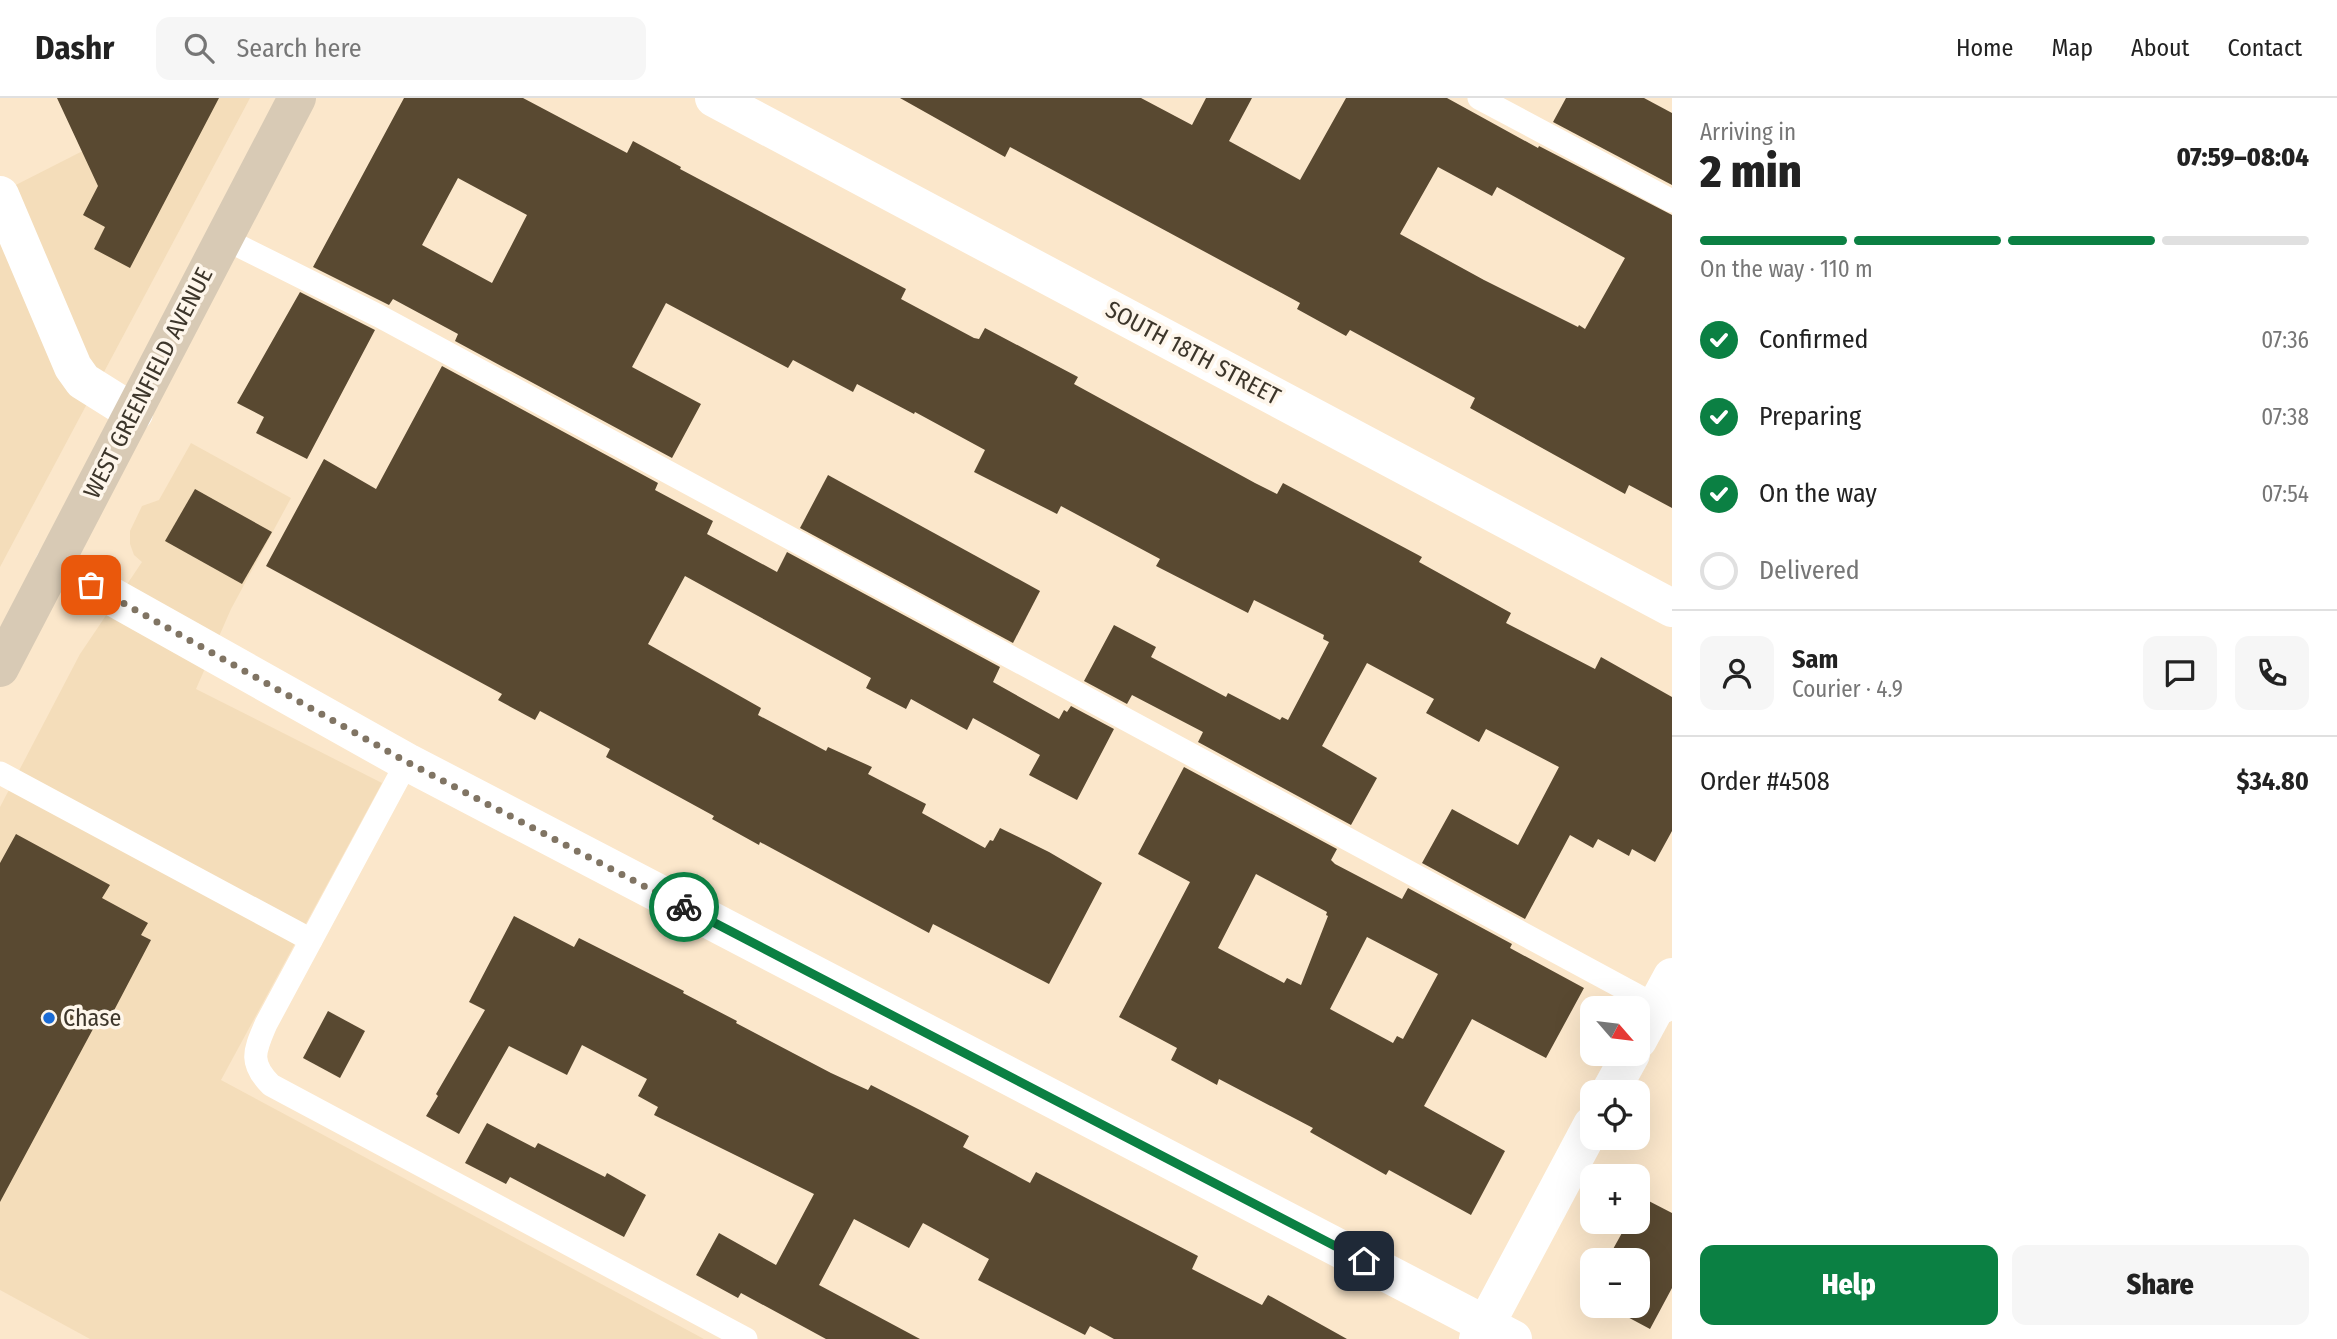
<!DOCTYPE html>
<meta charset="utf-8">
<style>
body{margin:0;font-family:"Fira Sans Condensed",sans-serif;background:#f6f6f6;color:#222;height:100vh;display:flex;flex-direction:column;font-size:26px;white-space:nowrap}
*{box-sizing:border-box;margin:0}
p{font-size:23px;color:#767676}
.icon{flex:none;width:38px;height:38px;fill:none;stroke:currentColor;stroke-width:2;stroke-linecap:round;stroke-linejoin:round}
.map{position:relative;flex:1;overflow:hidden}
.panel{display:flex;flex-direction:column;background:#fff;width:665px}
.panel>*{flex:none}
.needle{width:46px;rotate:118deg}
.controls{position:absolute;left:1580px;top:898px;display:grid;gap:14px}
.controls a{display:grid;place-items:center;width:70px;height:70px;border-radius:14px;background:#fff;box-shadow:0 7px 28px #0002;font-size:35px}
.pin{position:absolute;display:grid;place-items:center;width:60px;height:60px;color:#fff;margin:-30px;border-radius:14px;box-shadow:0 4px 10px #0006}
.courier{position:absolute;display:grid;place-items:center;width:70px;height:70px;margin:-35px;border:5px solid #0b8043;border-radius:50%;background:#fff;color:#222;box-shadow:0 2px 9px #0007}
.head em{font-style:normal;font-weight:800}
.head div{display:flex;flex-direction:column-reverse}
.head{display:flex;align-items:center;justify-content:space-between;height:119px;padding:0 28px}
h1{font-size:46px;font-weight:800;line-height:52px}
.bar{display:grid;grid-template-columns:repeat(4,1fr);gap:10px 7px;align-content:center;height:84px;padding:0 28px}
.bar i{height:9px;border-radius:5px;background:#e0e0e0}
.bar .current{background:#0b8043}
.bar p{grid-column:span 4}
.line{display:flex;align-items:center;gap:18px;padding:0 28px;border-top:2px solid #e0e0e0}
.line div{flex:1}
.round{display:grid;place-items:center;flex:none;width:74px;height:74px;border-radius:14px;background:#f6f6f6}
ol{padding:0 28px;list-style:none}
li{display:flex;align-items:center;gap:21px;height:77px}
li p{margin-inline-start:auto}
li .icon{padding:7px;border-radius:50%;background:#0b8043;color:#fff;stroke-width:4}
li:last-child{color:#767676}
li i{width:38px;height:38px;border:4px solid #e0e0e0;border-radius:50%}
.cta{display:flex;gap:14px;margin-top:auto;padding:14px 28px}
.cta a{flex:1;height:80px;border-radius:14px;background:#0b8043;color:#fff;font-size:28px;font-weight:800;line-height:80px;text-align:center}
.cta a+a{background:#f6f6f6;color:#222}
header{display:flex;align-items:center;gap:42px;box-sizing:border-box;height:98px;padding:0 35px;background:#fff;border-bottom:2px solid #e0e0e0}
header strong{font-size:33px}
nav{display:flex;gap:38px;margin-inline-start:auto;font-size:24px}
.search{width:490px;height:63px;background:#f6f6f6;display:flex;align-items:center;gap:18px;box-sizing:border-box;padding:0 24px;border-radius:14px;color:#767676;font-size:26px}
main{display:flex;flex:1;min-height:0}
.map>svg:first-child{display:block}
.built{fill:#f4ddba}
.building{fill:#594931;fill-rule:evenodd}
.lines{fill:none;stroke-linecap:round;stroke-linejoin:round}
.service{stroke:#fff;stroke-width:23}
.minor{stroke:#fff;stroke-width:38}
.secondary{stroke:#d8cab5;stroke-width:38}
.done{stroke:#807463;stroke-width:7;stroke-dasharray:0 12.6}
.route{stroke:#0b8043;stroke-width:9}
.poi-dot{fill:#1a6bd5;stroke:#fef6eb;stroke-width:2.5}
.labels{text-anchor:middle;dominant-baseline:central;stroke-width:7;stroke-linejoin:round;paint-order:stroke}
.street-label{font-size:24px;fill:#3d362b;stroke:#fef6eb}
.poi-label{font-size:24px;fill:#3d362b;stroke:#fef6eb;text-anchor:start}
</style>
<header>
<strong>Dashr</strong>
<div class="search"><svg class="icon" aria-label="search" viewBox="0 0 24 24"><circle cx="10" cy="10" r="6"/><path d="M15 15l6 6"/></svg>Search here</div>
<nav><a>Home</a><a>Map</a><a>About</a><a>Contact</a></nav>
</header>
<main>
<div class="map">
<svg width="1672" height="1241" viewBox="0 0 1672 1241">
<rect width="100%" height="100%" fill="#fbe7cb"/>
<g class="built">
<polygon points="180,0 250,0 0,469 0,95 181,3"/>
<polygon points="191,345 291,400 231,511 196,591 382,685 221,982 704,1241 90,1241 0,1192 0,709 80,556 142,464 134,457 130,446 130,433 142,408 159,402"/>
</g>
<g class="building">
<polygon points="57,0 219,0 130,170 94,151 105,129 83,117 98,88"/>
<path d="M 404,0 L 523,0 L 627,55 L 633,43 L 681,69 L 680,71 L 906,191 L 901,201 L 974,240 L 979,241 L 985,230 L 1078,279 L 1074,286 L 1255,385 L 1277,396 L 1283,385 L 1422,459 L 1419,464 L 1511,515 L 1506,525 L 1595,571 L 1601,559 L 1672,599 L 1672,733 L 1655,764 L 1632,751 L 1629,758 L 1598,741 L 1593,750 L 1570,737 L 1525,821 L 1422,765 L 1452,711 L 1518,747 L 1559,669 L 1486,631 L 1479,644 L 1426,615 L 1434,601 L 1367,565 L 1322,648 L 1377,680 L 1351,727 L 1198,644 L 1203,634 L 1132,597 L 1127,606 L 1084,583 L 1114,527 L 1156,549 L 1151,559 L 1226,599 L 1228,595 L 1280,622 L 1282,619 L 1288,622 L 1329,544 L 1323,541 L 1324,537 L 1254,502 L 1248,515 L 1156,468 L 1160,461 L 1061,408 L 1057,416 L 974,374 L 985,352 L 915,314 L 914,316 L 857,286 L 853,294 L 793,262 L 788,270 L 666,205 L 632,269 L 701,306 L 672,360 L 455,243 L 458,236 L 393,201 L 389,207 L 313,169 ZM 458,80 L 527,117 L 492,185 L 422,147 Z"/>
<path d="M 900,0 L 1141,0 L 1192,27 L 1206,0 L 1252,0 L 1229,43 L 1300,82 L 1346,0 L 1447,0 L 1538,50 L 1539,48 L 1672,117 L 1672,410 L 1629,387 L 1625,396 L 1470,310 L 1475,300 L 1407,263 L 1350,232 L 1346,238 L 1297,211 L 1300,205 L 1010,49 L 1005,59 ZM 1438,69 L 1492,98 L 1497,89 L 1625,160 L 1585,231 L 1579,227 L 1578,229 L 1484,182 L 1400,136 Z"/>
<polygon points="1566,0 1644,0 1672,15 1672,87 1553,24"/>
<polygon points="300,194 375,232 307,361 256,335 264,319 237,305"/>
<polygon points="442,268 658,385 655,392 713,423 707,436 777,474 787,454 1000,569 993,584 1059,621 1064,612 1067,614 1071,608 1114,631 1077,702 1029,677 1040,657 973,620 967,632 911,601 906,611 866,590 871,580 685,478 648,546 761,610 758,617 826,653 828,649 872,669 868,676 926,706 922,715 985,750 990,742 993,743 1000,730 1049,754 1102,785 1049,886 933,826 929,835 760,744 759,747 712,721 714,718 606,659 610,651 540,613 535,622 498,602 502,596 266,468 324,361 376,391"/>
<polygon points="828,377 1040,493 1013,545 800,430"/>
<polygon points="195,391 272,434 242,486 165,443"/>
<path d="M 1184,669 L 1337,751 L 1331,762 L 1335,766 L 1402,801 L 1408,790 L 1512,846 L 1510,850 L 1584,890 L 1546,960 L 1472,921 L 1424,1008 L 1505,1053 L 1471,1117 L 1389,1072 L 1386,1077 L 1310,1034 L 1313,1030 L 1219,981 L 1217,987 L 1171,962 L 1177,950 L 1119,919 L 1190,784 L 1138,756 ZM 1256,776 L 1327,814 L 1326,817 L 1328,818 L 1301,887 L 1287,880 L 1284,885 L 1218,850 ZM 1367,839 L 1438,876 L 1403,941 L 1397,938 L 1393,945 L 1330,911 Z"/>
<polygon points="16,736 110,787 102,800 148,825 141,837 151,842 109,922 100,918 0,1104 0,765"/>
<polygon points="514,818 574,849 579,840 684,893 683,895 737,923 736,925 831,975 868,992 871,987 922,1013 969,1038 963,1049 1030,1085 1036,1074 1198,1158 1192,1171 1262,1207 1268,1197 1347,1241 1114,1241 1090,1228 1085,1237 978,1182 989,1161 923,1125 909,1150 854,1121 819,1187 920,1241 826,1241 741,1195 738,1200 696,1177 719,1135 776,1167 814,1096 654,1017 658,1009 638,998 647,981 582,947 567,977 509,948 459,1036 426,1018 438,998 436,996 485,912 469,904"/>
<polygon points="328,913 365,933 340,980 303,960"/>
<polygon points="487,1025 535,1050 538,1045 605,1079 607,1075 646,1097 624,1139 510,1079 506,1086 465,1065"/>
<polygon points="1641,1099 1672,1115 1672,1190 1650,1231 1607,1208 1638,1208 1638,1162 1607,1162 1628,1124 1638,1124 1638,1104"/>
</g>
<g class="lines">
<g class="service">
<polyline points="1479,0 1672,103"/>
<polyline points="223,140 379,218 1666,913"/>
<path d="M 407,664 L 266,926 C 255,952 248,964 271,987 L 746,1241"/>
<polyline points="0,675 311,842"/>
</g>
<g class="minor">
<polyline points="714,0 1672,510"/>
<polyline points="0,97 73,269 83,283 134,315"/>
<polyline points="54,466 407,664 1513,1241"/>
<polyline points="1638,942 1672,879"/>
<polyline points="1610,994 1631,956"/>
<polyline points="1478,1241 1592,1027"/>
</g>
<polyline class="secondary" points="0,570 297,0"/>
</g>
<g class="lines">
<polyline class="done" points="91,487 407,664 684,809"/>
<polyline class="route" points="684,809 1364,1163"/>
</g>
<circle class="poi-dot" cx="49" cy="920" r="7"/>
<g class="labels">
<g class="street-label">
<text transform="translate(1193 255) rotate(28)">SOUTH 18TH STREET</text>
<text transform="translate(148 285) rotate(-63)">WEST GREENFIELD AVENUE</text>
</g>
<g class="poi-label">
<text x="63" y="920">Chase</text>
</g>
</g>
</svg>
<div class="controls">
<a><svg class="needle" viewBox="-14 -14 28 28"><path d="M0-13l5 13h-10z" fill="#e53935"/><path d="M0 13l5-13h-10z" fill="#767676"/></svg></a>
<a><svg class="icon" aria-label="locate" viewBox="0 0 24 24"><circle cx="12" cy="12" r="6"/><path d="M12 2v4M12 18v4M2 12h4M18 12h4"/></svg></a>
<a>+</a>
<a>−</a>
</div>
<div class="pin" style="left:91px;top:487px;background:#ea580c"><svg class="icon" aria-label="bag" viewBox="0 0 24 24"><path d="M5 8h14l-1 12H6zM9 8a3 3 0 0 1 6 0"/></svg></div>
<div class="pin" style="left:1364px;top:1163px;background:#1f2937"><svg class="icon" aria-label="home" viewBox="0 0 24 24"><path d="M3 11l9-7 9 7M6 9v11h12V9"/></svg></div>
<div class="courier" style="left:684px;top:809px"><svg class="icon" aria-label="bike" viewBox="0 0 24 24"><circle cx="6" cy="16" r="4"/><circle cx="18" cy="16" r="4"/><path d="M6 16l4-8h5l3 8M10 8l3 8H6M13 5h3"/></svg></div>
</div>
<section class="panel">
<div class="head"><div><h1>2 min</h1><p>Arriving in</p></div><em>07:59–08:04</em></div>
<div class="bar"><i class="current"></i><i class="current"></i><i class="current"></i><i></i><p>On the way · 110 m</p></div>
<ol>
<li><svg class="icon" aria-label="check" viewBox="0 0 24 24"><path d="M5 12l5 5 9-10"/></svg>Confirmed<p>07:36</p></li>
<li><svg class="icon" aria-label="check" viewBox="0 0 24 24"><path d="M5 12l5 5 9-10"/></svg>Preparing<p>07:38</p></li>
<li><svg class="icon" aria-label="check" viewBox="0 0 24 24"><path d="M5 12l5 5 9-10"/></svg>On the way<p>07:54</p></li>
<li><i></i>Delivered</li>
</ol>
<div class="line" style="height:126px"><a class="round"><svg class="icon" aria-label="person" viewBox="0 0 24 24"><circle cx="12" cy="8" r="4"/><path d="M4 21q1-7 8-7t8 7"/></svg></a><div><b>Sam</b><p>Courier · 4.9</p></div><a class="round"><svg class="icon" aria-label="chat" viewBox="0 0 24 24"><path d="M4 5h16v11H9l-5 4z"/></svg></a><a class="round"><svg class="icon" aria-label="phone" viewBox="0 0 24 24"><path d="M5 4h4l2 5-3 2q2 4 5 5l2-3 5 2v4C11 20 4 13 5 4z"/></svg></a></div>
<div class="line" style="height:91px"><div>Order #4508</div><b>$34.80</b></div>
<div class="cta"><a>Help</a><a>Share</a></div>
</section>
</main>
